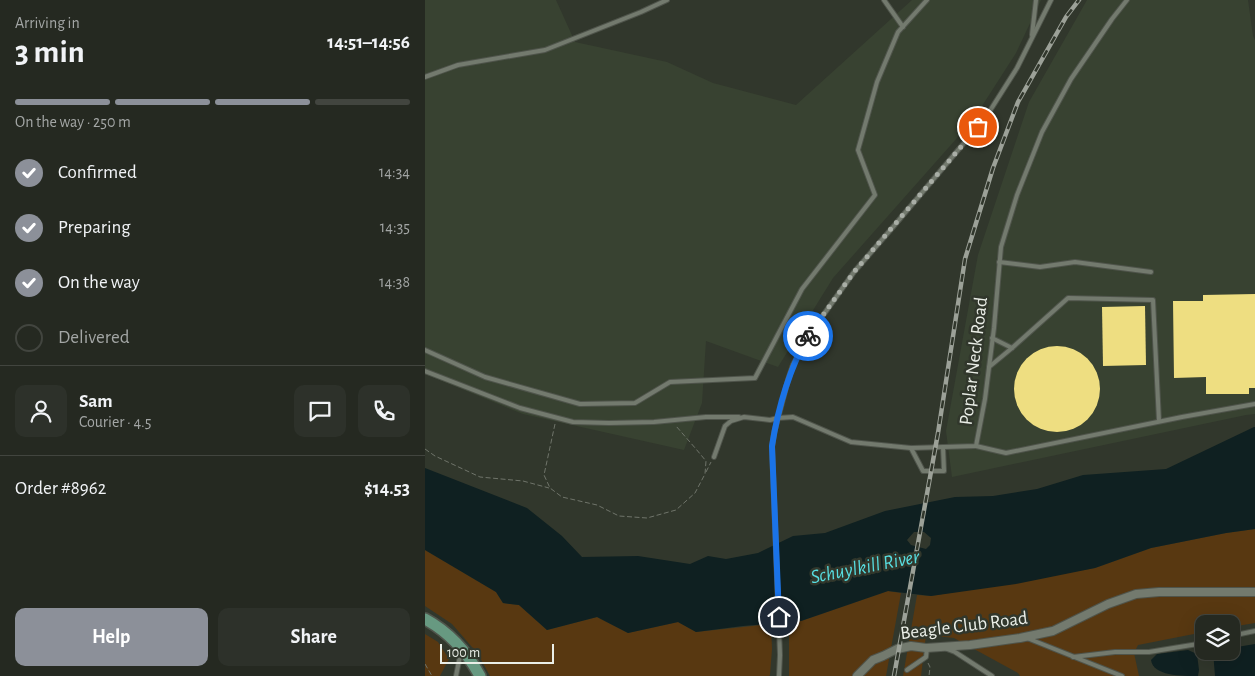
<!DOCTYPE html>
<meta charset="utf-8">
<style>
body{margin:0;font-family:"Alegreya Sans",sans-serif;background:#2d312a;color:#f1f3f6;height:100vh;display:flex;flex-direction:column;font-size:19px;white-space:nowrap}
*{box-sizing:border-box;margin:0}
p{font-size:16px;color:#a3a6a5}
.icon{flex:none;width:28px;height:28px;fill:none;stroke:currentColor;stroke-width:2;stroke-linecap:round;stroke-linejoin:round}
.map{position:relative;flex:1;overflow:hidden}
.panel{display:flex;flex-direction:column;background:#252921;width:425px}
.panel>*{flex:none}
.controls{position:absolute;left:770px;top:615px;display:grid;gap:10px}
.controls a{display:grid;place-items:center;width:45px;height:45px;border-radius:10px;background:#252921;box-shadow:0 5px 20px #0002,0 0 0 1px #42453f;font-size:25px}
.scale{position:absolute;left:15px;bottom:12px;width:114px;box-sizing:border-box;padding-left:5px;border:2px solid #eaeee7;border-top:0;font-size:14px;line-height:18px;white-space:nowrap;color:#eaeee7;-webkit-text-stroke:4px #31372c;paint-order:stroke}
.pin{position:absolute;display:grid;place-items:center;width:42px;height:42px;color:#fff;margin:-21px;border:2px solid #fff;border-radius:50%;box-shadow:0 1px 5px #0007}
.courier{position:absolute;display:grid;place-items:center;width:50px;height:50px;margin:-25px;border:4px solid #1a73e8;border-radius:50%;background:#fff;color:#222;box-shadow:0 1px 6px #0007}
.overview em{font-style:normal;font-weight:700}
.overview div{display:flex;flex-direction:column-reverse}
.overview{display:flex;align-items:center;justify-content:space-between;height:85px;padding:0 15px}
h1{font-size:32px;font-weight:700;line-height:38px}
.bar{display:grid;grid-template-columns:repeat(4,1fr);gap:8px 5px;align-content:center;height:60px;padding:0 15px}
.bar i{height:6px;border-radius:4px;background:#42453f}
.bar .selected{background:#8c9099}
.bar p{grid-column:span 4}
.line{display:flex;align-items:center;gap:12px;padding:0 15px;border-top:1px solid #42453f}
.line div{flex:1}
.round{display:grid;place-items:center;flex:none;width:52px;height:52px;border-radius:10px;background:#2d312a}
ol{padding:0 15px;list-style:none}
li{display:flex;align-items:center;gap:15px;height:55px}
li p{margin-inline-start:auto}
li .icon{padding:5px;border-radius:50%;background:#8c9099;color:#fff;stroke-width:4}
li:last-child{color:#a3a6a5}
li i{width:28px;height:28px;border:2px solid #42453f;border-radius:50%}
.button{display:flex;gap:10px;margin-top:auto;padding:10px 15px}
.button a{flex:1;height:58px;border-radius:10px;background:#8c9099;color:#fff;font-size:20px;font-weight:700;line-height:58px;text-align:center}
.button a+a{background:#2d312a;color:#f1f3f6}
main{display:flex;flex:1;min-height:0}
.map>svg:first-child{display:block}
.built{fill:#384231}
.green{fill:#583811}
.water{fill:#0f2021;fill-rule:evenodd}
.building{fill:#eede81}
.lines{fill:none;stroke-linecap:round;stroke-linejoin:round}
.lane-casing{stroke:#4f544b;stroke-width:6}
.street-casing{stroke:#4f544b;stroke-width:10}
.primary-casing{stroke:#4f544b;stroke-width:14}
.path{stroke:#6f746a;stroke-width:1;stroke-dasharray:5 2.5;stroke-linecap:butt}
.lane{stroke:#737a6e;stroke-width:4}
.street{stroke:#737a6e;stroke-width:8}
.primary{stroke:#679981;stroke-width:11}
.rail-casing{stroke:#9ca198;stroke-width:4.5}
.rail{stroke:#31372c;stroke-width:2.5;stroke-dasharray:8;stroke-linecap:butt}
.done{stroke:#a9aea6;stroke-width:5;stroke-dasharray:0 9}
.route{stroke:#1a73e8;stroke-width:6}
.labels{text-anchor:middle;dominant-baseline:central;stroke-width:5;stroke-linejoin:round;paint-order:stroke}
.street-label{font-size:19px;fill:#eaeee7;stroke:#31372c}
.water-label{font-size:20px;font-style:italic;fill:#57dee1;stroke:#31372c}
</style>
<main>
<section class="panel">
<div class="overview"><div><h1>3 min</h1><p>Arriving in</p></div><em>14:51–14:56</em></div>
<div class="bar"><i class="selected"></i><i class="selected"></i><i class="selected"></i><i></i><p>On the way · 250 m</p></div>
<ol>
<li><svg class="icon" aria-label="check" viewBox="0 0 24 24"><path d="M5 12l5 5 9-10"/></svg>Confirmed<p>14:34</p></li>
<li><svg class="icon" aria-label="check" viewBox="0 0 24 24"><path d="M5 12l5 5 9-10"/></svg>Preparing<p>14:35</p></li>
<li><svg class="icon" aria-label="check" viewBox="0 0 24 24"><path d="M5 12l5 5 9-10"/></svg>On the way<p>14:38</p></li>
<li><i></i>Delivered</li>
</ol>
<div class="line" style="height:90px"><a class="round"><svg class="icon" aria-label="person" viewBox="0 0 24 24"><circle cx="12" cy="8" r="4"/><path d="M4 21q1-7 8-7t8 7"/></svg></a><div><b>Sam</b><p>Courier · 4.5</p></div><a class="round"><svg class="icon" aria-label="chat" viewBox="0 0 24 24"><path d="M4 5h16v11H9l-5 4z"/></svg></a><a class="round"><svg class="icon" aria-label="phone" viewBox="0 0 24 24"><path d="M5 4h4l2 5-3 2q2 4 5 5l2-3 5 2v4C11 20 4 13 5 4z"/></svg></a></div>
<div class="line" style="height:65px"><div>Order #8962</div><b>$14.53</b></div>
<div class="button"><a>Help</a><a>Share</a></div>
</section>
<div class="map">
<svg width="830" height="676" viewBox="0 0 830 676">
<rect width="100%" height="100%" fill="#31372c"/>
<g class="built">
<polygon points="0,0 131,0 150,42 242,62 288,83 371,105 487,0 616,0 591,53 548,120 408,278 353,367 281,341 277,403 259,450 98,414 0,374"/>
<polygon points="662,0 823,0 828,36 830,40 830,414 821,415 527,477 521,431 553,255 604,102"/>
</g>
<g class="green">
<polygon points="830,529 830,623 806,627 806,624 779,624 779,632 713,645 709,653 714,676 595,676 593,673 529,638 501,635 496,676 478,676 492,595 506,596 670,568 726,548 801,533"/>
<polygon points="0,550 71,592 78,603 94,605 122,630 172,617 203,633 253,622 271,632 346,624 347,649 345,675 344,676 65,676 53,654 27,624 0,606"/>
<polygon points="463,591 476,593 461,676 364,676 364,622 376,621"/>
<polygon points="0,634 13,642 24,659 15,676 0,676"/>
</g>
<g class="water">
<path d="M 829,427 L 830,427 L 830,529 L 801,533 L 726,548 L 670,568 L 591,584 L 506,596 L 463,591 L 376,621 L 318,626 L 271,632 L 253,622 L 203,633 L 172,617 L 122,630 L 94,605 L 78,603 L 71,592 L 0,550 L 0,468 L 102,508 L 137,536 L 157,557 L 213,556 L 265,564 L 283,556 L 301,559 L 333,553 L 368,536 L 400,533 L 460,511 L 530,497 L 568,496 L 612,489 L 658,475 L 741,469 ZM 489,532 L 499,532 L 506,538 L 505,545 L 501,549 L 486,545 L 482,540 Z"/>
<polygon points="830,644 830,676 790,676 788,651 806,651 806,648"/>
<path d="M 763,650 L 772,654 L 774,670 L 773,676 C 756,676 728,676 726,660 L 732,654 Z"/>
</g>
<g class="building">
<polygon points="830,294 830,388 824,388 824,394 781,394 781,377 749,378 748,301 778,301 778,295"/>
<polygon points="720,306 721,365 678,366 677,307"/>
<circle cx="632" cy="389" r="43"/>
</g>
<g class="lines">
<g class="lane-casing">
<g id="lane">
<polyline points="459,0 478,27"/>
<polyline points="607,35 611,0"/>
<polyline points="0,77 33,65 120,50 216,12 242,0"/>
<polyline points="574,262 615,267 650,262 726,272"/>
<polyline points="567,338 587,348"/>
<polyline points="0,350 60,377 155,404 210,403 245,382 330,378 377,289 450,195 433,150 452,82 473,32 502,0"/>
<polyline points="564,367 587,348 643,298 728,300 734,421"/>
<polyline points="0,371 95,408 148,422 184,423 229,422 281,417 314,417"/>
<polyline points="551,446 581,453 757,417 830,404"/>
<polyline points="486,448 498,471 519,471 518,447"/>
<polyline points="289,457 300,426 306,421 319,417 345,420 353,418 368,417 426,442 486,448 551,446 560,399 569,328 576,247 592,195 617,132 646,79 687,19 702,0"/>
<polyline points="806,636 830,631"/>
<polyline points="602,638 697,676"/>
<polyline points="522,649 530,652 567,676"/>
<polyline points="648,657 690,652 724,652 779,643"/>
<polyline points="482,670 501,657 502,648"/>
<polyline points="31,676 36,651"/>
<polyline points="354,676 355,655 347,447 349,433 363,380 368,365 384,335 429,272 468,227 561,117 592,68 626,0"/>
</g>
</g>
<g class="street-casing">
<polyline id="street" points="432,676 448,660 458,656 472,649 486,646 501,648 545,645 595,638 628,631 683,604 711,594 734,592 830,592"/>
</g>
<g class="primary-casing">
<path id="primary" d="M 0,619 C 24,632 42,652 55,676"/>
</g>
<g class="path">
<polyline points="130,424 119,475 125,488 137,497 172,505 194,516 222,518 251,510 270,493 280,474 281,461 271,449 251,426"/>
<polyline points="0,449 10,456 55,477 98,481 124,488"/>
<polyline points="281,472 286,462"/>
<polyline points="503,663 505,667 504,676"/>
<polyline points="0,664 7,676"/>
</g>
<use href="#lane" class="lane"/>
<use href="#street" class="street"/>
<use href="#primary" class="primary"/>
<g class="rail-casing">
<polyline id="rail" points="469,676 513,433 540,259 568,168 593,102 641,17 654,0"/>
</g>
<use href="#rail" class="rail"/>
</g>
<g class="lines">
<polyline class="done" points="383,336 429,272 553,127"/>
<path class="route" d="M 354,617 L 347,446 C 353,408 364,370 383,336"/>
</g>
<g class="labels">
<g class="street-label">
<text transform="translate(549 361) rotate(-83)">Poplar Neck Road</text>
<text transform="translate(539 626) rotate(-7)">Beagle Club Road</text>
</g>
<g class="water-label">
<text transform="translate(440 567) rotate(-11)">Schuylkill River</text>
</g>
</g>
</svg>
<div class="controls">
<a><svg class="icon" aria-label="layers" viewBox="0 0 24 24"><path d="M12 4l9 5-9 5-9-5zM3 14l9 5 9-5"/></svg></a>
</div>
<div class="scale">100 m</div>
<div class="pin" style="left:553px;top:127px;background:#ea580c"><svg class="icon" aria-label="bag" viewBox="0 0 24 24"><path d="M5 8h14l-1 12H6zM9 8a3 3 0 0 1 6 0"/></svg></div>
<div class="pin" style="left:354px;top:617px;background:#1f2937"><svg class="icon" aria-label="home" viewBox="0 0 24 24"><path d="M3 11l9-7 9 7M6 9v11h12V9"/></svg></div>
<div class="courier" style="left:383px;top:336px"><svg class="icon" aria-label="bike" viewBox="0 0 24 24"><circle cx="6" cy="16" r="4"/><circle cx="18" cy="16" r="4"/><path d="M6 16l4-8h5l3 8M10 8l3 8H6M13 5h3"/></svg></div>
</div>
</main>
